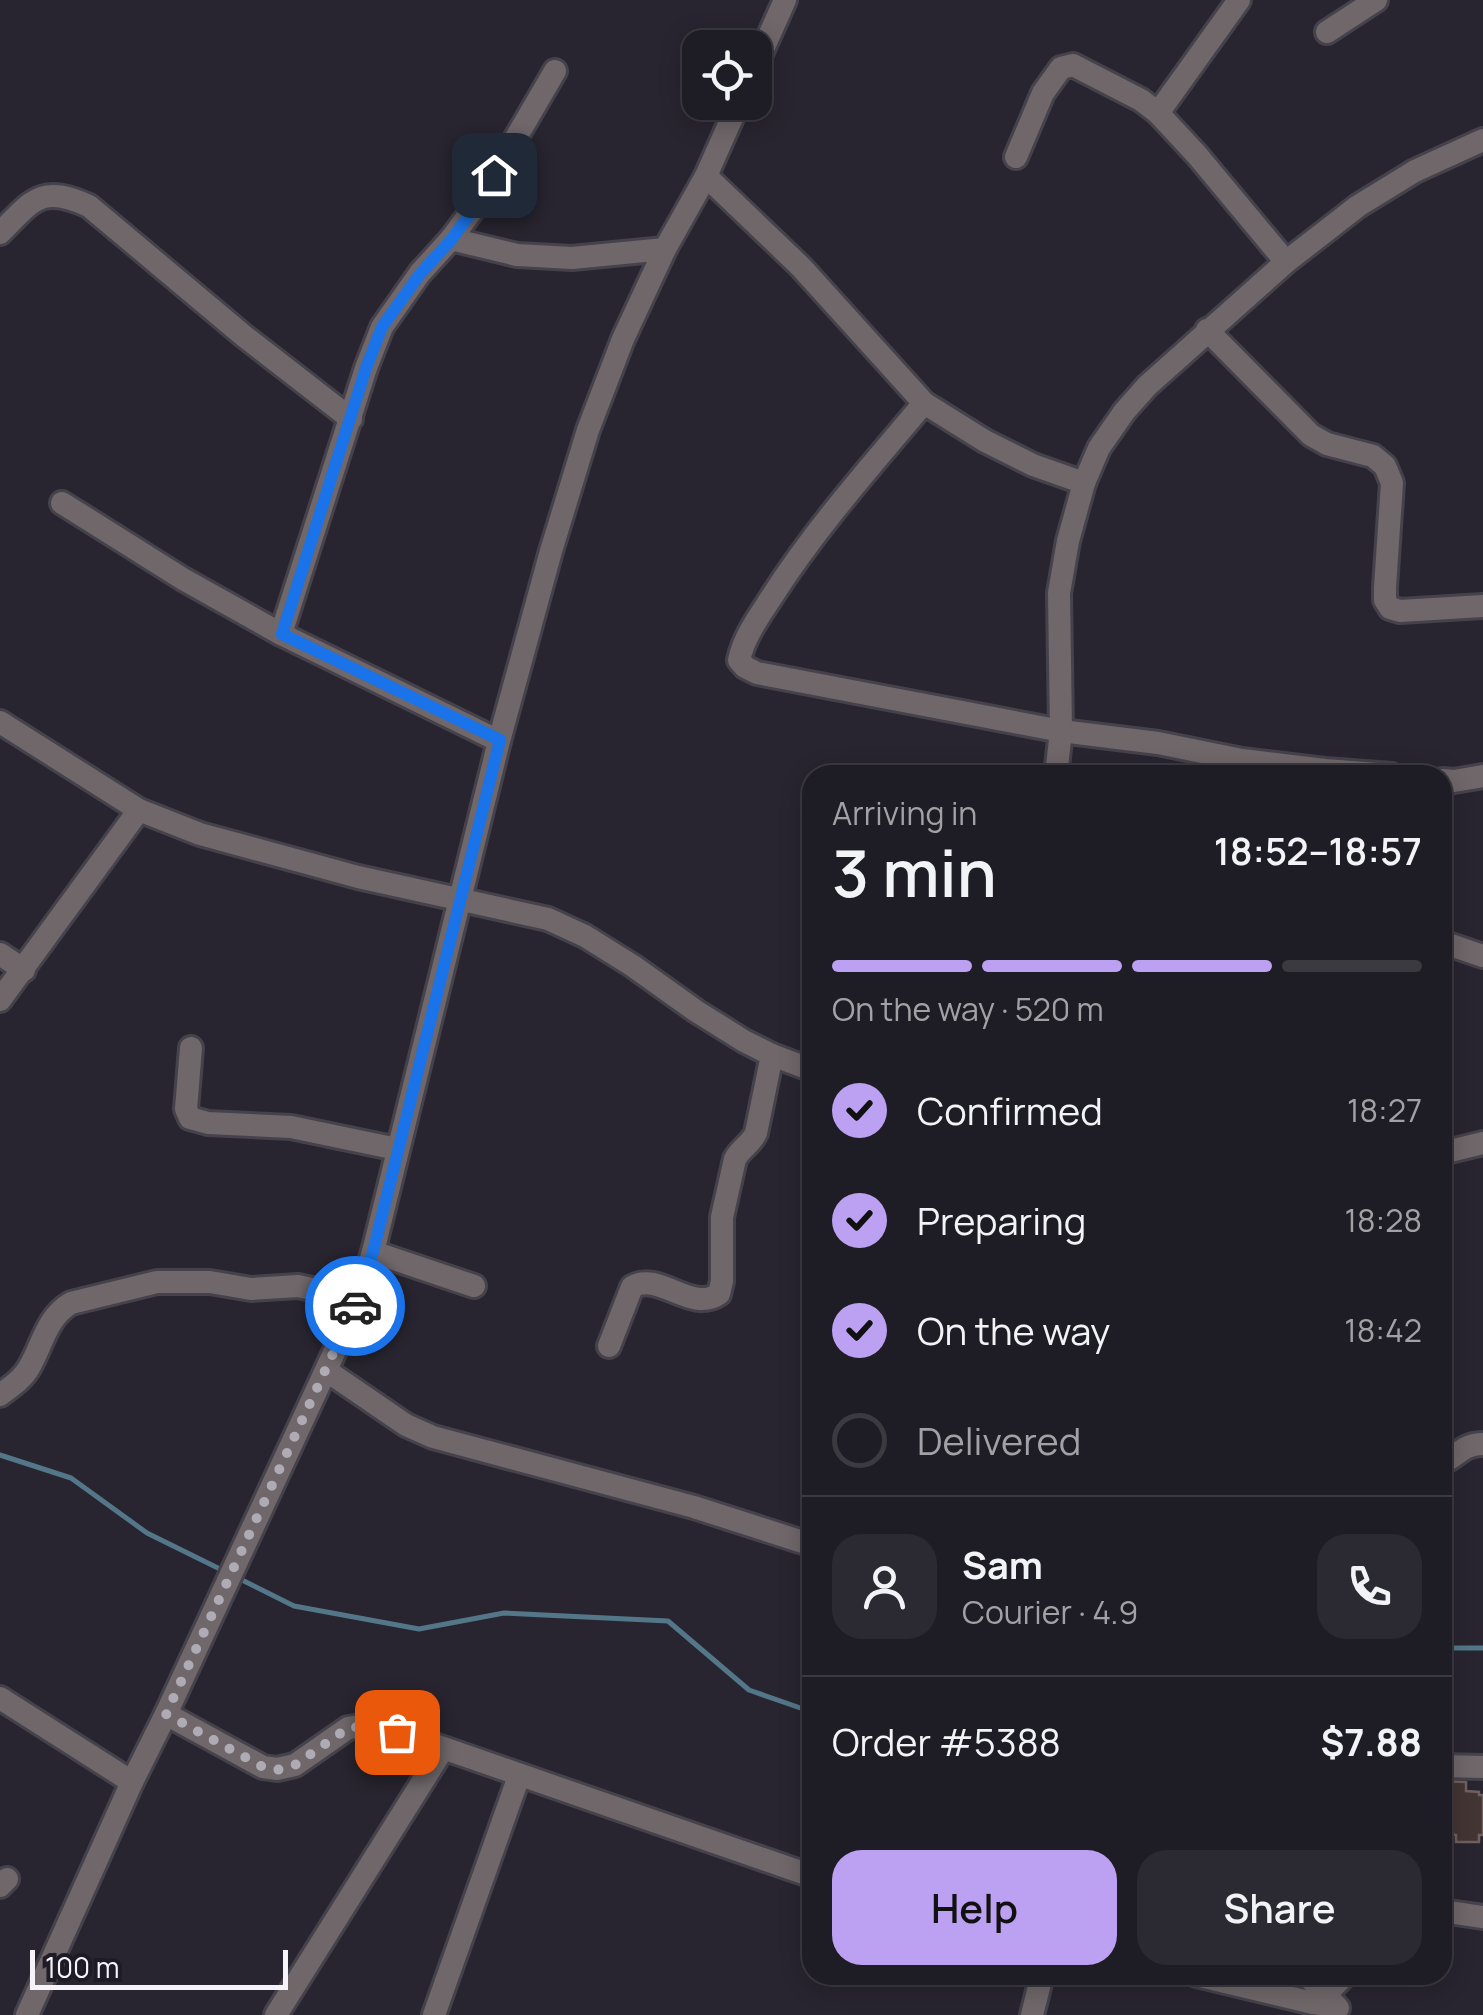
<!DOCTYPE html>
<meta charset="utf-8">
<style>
body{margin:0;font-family:Manrope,sans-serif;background:#2b2931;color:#f1f3f6;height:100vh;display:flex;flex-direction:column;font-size:38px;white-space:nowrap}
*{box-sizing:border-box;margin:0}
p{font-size:32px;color:#a1a1a6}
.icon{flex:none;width:55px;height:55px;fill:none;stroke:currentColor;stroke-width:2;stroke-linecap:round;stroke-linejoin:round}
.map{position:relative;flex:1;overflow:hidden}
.drawer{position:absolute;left:802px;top:765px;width:650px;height:1220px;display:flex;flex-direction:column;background:#1e1c24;border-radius:30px;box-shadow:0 5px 25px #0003,0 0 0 2px #3c3a41}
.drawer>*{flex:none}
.controls{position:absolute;left:682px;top:30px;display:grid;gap:20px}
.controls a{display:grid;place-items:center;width:90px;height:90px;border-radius:20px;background:#1e1c24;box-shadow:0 5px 25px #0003,0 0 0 2px #3c3a41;font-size:50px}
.scale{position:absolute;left:30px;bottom:25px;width:258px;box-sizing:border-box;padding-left:10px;border:5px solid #f6f3fb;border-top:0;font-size:28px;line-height:35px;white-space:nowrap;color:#f6f3fb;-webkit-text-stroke:8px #1e1b26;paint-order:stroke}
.pin{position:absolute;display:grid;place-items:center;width:85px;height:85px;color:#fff;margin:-42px;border-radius:20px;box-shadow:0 5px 15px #0006}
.courier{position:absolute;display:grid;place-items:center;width:100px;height:100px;margin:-50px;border:8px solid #1a73e8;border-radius:50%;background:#fff;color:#222;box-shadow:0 2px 12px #0007}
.summary em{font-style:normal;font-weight:600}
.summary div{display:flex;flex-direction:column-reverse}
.summary{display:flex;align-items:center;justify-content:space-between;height:170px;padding:0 30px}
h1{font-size:65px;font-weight:600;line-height:75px}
.bar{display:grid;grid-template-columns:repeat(4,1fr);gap:15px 10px;align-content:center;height:120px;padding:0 30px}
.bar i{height:12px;border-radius:8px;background:#3c3a41}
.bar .selected{background:#bca0f2}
.bar p{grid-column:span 4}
.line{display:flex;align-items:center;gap:25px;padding:0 30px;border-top:2px solid #3c3a41}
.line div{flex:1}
.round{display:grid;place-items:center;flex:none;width:105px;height:105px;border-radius:30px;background:#2b2931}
ol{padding:0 30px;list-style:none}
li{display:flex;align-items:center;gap:30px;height:110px}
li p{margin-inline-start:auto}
li .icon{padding:10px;border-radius:50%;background:#bca0f2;color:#111;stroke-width:4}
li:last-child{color:#a1a1a6}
li i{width:55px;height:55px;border:5px solid #3c3a41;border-radius:50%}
.action{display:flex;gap:20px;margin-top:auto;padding:20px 30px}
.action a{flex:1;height:115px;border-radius:30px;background:#bca0f2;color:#111;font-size:40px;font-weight:600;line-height:115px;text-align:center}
.action a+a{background:#2b2931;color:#f1f3f6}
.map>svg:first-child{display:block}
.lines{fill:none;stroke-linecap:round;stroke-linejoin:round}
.stream{stroke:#537788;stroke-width:5}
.building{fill:#433534;stroke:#70605f;stroke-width:2.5}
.minor-casing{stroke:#45424c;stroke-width:28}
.minor{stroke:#6f6769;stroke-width:22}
.done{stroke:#aeabb4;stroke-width:10;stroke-dasharray:0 18}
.route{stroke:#1a73e8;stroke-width:12}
</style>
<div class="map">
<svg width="1483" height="2015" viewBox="0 0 1483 2015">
<rect width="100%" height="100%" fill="#282530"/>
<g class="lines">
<g class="stream">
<polyline points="0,1455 71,1478 147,1533 226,1572"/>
<polyline points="236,1577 294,1606 419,1629 504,1613 668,1621 749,1690 812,1712"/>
<polyline points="1442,1648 1483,1648"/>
</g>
</g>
<polygon class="building" points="1442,1781 1466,1782 1466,1791 1479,1792 1479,1795 1483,1795 1483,1835 1479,1835 1479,1842 1456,1842 1456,1835 1442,1833"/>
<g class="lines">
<g class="minor-casing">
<g id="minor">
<polyline points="1327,32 1376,0"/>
<polyline points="755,67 785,0"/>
<polyline points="1158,113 1239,0"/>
<polyline points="1016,157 1043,93 1061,68 1073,65 1141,100 1158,113 1197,155 1286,262"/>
<polyline points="706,176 801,267 924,403 985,441 1033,465 1084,483"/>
<path d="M 0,233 C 33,200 41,184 89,206 L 244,336 L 351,419"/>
<polyline points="451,239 517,255 572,258 665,249"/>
<polyline points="1207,330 1311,435 1327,444 1373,456 1385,466 1392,483 1385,587 1385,600 1390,608 1400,611 1483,606"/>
<path d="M 924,403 C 871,466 815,529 771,598 C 758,618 744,637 739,660 L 745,667 L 757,673 L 1061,731 L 1158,743 L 1242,760 L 1325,770 L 1392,775"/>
<polyline points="62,503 183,579 281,634 499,741"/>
<polyline points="281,634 366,368 382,327 420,273 451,239 479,201 555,71"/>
<polyline points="0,722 139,810 200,834 358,877 548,919 585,936 633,966 696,1011 744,1041 772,1055 812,1070"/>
<polyline points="1056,775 1061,731 1059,593 1068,541 1084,483 1099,448 1124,412 1147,386 1286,262 1358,206 1415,171 1483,140"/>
<polyline points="1442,780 1454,781 1483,776"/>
<polyline points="1442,942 1483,956"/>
<polyline points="0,954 24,970"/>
<polyline points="0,1000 139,810"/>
<polyline points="191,1048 186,1109 190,1118 208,1123 291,1127 397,1149"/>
<polyline points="1442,1153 1483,1143"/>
<polyline points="373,1252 474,1286"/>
<path d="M 609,1346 L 632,1287 C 659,1271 691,1313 719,1294 L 722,1281 L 722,1217 L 735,1159 C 741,1148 751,1144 756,1133 L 772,1055"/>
<polyline points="327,1371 406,1425 433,1437 694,1507 812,1545"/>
<path d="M 0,1395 C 12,1386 23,1379 30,1366 C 43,1343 47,1317 71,1303 L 157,1282 L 210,1282 L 251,1289 L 298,1286 L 359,1299"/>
<path d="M 1442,1463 C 1459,1455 1463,1444 1483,1444"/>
<polyline points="0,1698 132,1782"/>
<polyline points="166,1714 263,1767 277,1769 295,1765 348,1728 368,1725 397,1732 812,1876"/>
<polyline points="1442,1766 1483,1767"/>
<polyline points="0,1886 7,1879"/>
<polyline points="1442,1911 1483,1917"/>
<polyline points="1196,1975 1313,2003 1336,2006"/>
<polyline points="1307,1975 1338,2008"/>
<polyline points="1325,1995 1345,1975"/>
<polyline points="27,2015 132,1782 166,1714 359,1299 373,1252 499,741 551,551 588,430 623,339 665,249 706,176 739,102"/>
<polyline points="276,2015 443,1749"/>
<polyline points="434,2015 519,1776"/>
<polyline points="1032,2015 1042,1975"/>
</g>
</g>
<use href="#minor" class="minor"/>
</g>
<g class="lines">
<polyline class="done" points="355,1306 166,1714 263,1767 277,1770 295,1765 348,1728 368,1726 397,1732"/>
<polyline class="route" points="355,1306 373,1252 500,740 282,634 366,368 382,327 420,274 451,240 479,202 494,175"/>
</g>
</svg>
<div class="controls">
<a><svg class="icon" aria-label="locate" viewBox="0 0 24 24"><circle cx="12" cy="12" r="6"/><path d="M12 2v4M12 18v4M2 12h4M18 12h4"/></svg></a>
</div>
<div class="scale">100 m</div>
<div class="pin" style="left:397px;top:1732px;background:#ea580c"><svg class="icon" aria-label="bag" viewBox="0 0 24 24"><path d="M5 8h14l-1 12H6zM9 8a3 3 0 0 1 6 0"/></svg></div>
<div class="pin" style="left:494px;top:175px;background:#1f2937"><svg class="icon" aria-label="home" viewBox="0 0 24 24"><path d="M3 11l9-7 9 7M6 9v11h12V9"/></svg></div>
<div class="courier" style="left:355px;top:1306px"><svg class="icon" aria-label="car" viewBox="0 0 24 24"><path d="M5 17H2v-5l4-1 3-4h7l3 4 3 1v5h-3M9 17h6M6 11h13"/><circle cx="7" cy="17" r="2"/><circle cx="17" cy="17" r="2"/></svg></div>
<section class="drawer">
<div class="summary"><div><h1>3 min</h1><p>Arriving in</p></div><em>18:52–18:57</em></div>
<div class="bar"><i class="selected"></i><i class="selected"></i><i class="selected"></i><i></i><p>On the way · 520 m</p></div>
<ol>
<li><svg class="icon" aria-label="check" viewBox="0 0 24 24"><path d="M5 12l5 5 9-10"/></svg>Confirmed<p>18:27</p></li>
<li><svg class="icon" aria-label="check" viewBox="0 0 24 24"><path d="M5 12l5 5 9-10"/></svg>Preparing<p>18:28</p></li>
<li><svg class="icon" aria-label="check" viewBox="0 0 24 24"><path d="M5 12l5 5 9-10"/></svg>On the way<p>18:42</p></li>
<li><i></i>Delivered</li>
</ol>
<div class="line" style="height:180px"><a class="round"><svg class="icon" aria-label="person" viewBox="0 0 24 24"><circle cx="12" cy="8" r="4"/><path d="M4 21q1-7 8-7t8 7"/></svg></a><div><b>Sam</b><p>Courier · 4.9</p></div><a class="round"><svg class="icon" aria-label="phone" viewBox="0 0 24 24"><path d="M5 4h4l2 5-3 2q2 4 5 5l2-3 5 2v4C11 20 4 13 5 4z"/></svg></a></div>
<div class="line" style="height:130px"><div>Order #5388</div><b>$7.88</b></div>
<div class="action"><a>Help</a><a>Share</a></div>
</section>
</div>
